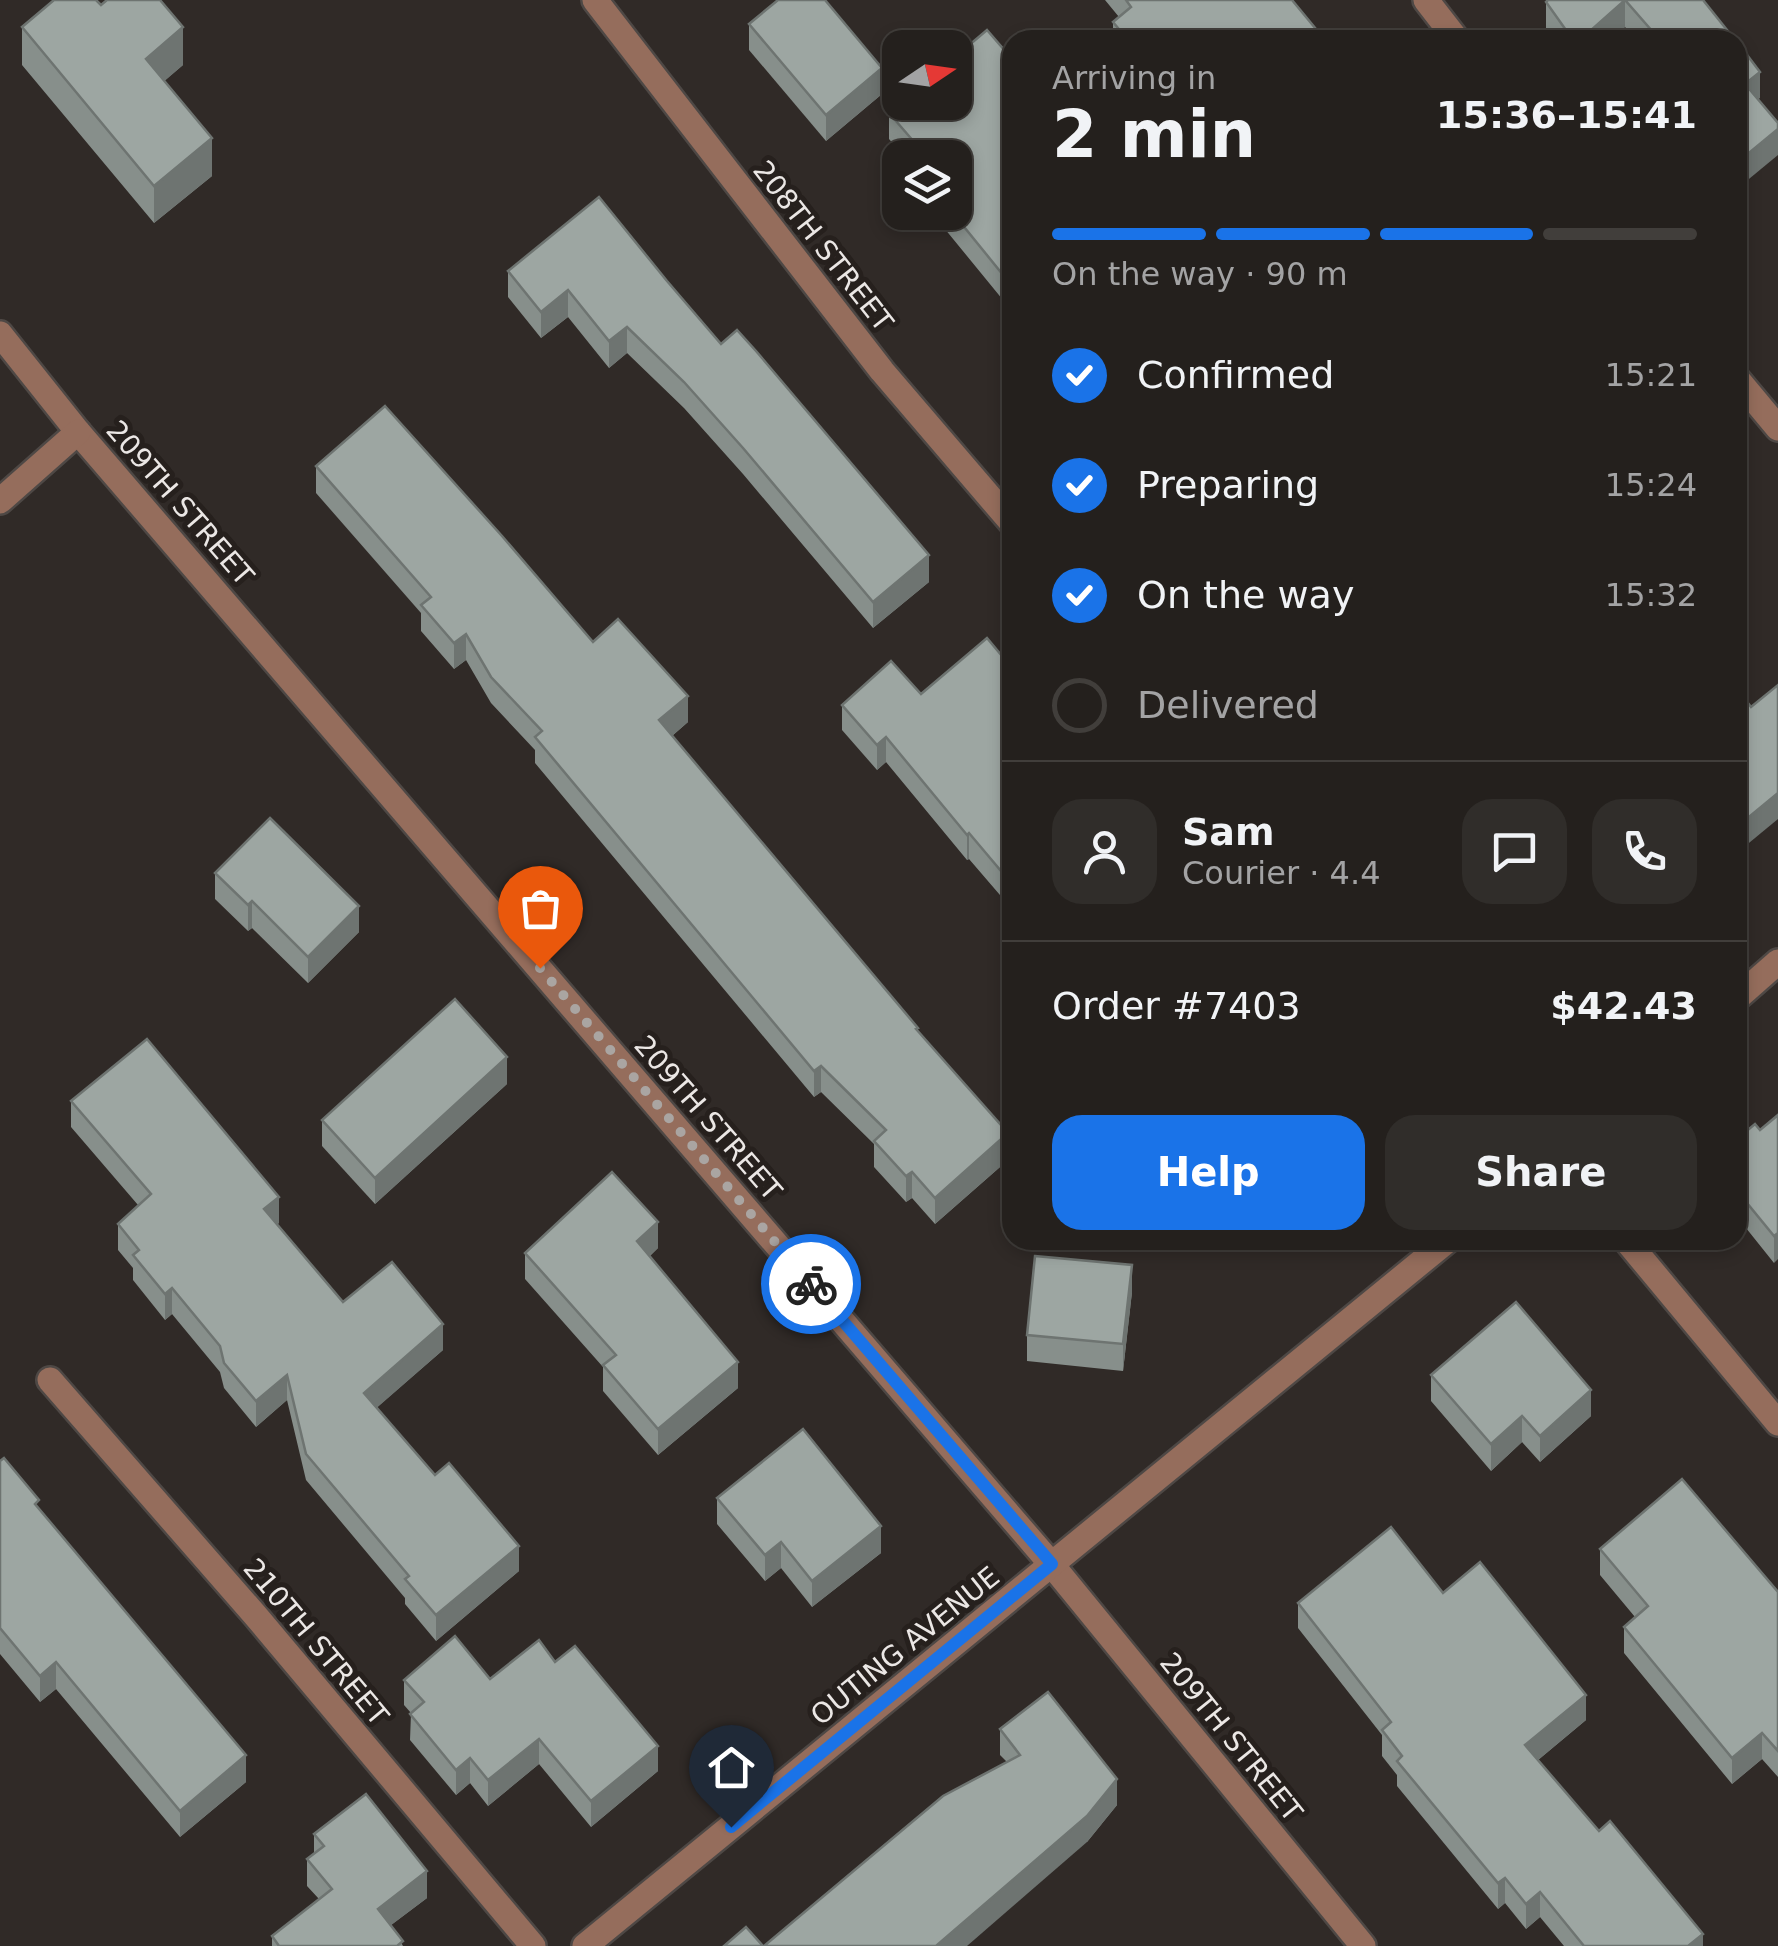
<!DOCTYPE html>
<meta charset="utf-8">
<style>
body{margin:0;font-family:"DejaVu Sans",sans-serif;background:#302d2a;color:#f1f3f6;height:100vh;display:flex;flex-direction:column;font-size:38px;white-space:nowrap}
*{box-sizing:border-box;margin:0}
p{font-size:32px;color:#a3a3a4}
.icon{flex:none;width:55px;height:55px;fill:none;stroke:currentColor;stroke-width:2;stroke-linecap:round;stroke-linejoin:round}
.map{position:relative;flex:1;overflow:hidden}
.panel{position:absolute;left:1002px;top:30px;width:745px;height:1220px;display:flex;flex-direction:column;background:#24201d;border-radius:30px;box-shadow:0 5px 15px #0003,0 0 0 2px #413e3b}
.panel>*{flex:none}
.needle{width:65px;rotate:77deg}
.fabs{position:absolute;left:882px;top:30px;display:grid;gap:20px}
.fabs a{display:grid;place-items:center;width:90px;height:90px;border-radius:20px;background:#24201d;box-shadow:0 5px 15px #0003,0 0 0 2px #413e3b;font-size:50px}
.pin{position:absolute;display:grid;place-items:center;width:85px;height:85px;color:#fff;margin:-102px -42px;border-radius:50% 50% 50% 0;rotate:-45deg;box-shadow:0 0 10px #0007}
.pin .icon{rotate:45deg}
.courier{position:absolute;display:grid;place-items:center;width:100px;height:100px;margin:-50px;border:8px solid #1a73e8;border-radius:50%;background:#fff;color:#222;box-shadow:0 2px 12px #0007}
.summary em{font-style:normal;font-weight:700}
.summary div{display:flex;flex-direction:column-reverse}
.summary{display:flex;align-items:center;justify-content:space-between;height:170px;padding:0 50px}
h1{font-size:65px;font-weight:700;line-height:75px}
.bar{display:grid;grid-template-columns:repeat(4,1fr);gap:15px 10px;align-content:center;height:120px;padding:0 50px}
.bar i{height:12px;border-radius:8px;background:#413e3b}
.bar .current{background:#1a73e8}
.bar p{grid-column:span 4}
.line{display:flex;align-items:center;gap:25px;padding:0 50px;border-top:2px solid #413e3b}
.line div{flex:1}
.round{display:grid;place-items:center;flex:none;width:105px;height:105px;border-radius:30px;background:#302d2a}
ol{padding:0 50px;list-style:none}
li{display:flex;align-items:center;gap:30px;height:110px}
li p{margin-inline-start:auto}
li .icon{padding:10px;border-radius:50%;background:#1a73e8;color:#fff;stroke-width:4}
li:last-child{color:#a3a3a4}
li i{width:55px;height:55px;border:5px solid #413e3b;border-radius:50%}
.action{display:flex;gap:20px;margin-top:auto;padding:20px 50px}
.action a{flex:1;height:115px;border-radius:30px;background:#1a73e8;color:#fff;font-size:40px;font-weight:700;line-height:115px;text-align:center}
.action a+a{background:#302d2a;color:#f1f3f6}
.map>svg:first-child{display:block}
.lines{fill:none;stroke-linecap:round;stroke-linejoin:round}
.minor-casing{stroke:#4e4845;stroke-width:30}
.minor{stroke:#956d5c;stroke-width:25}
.wall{fill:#878f8b}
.shaded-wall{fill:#6e7471}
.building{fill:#9da6a2;stroke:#6e7471;stroke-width:2.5}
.done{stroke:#aaa5a2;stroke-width:10;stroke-dasharray:0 18}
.route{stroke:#1a73e8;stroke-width:12}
.labels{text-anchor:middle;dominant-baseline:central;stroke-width:10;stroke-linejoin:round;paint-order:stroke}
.street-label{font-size:28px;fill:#ebe7e5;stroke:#26201d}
</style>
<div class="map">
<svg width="1778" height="1946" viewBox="0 0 1778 1946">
<rect width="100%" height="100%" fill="#302a27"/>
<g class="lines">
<g class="minor-casing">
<g id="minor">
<polyline points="595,0 882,371 1012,523"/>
<polyline points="1426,0 1457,40"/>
<polyline points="0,334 78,432 1052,1565 1363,1946"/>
<polyline points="1738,380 1778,428"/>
<polyline points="0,501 78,432"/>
<polyline points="1738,997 1778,962"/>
<polyline points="1626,1240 1778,1423"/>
<polyline points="50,1380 255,1615 533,1946"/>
<polyline points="585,1946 1448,1240"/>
</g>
</g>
<use href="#minor" class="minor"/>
</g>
<g class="wall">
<polygon points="1105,0 1292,0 1325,40 1113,40 1113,22 1119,17"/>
<polygon points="1703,0 1735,40 1637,40 1625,27 1610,40 1554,40 1546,28 1546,2"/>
<polygon points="101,5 183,65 164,81 212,176 154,223 22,65 22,27"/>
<polygon points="749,24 882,94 826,141 749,50"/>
<polygon points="1012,59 1012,311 931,212 955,212 955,158 906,158 889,139 889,113"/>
<polygon points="508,271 667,281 929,582 873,628 743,474 684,408 627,353 609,368 568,317 541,338 508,297"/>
<polygon points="1012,321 1012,356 1008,351 1008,325"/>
<polygon points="316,466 593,642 688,722 672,736 918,1031 1008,1160 935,1224 912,1198 906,1202 874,1167 874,1144 821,1092 814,1097 535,763 535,750 491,703 466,660 454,669 421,631 421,613 316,493"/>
<polygon points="1012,668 1012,909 969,859 967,860 886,762 877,770 842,730 842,705 921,694"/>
<polygon points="215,873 359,932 308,983 252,928 248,931 215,899"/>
<polygon points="507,1084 375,1204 322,1146 322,1120"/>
<polygon points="71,1101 279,1223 277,1224 343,1302 443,1350 376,1408 519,1571 436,1641 405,1604 405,1598 306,1480 287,1400 256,1427 224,1388 220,1372 172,1314 165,1320 133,1280 133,1268 118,1250 118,1224 138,1205 71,1127"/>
<polygon points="1778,1115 1774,1263 1738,1218 1738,1138 1760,1130"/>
<polygon points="658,1248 650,1256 738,1388 658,1455 603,1391 603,1367 525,1279 525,1253"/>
<polygon points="1132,1292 1123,1371 1027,1361 1027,1335"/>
<polygon points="1431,1375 1591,1416 1540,1462 1522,1442 1491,1471 1431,1401"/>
<polygon points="0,1461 39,1509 246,1782 180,1837 56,1689 40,1702 0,1654"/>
<polygon points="717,1498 881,1553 812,1607 781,1568 765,1581 717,1524"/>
<polygon points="1600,1549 1778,1592 1778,1777 1762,1759 1732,1784 1624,1653 1624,1627 1635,1617 1600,1575"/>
<polygon points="1443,1593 1586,1720 1538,1760 1599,1831 1703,1946 1564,1946 1540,1917 1526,1929 1505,1903 1498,1909 1397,1786 1397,1775 1382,1756 1382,1735 1298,1628 1298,1603"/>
<polygon points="555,1662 658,1771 591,1827 539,1764 488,1806 470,1783 456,1795 410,1740 411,1713 404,1705 404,1680 490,1679"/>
<polygon points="1000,1729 1117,1805 1087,1842 1000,1755"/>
<polygon points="314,1834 427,1898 391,1925 403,1946 272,1946 272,1936 319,1899 307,1886 307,1859 314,1854"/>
</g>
<g class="shaded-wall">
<polygon points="1625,0 1625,27 1610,40 1580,40"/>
<polygon points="183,27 183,65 146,97 146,59"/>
<polygon points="882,68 882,94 826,141 826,115"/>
<polygon points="1760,72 1760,98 1745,110 1745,84"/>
<polygon points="1778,129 1778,155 1738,188 1738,162"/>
<polygon points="212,138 212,176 154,223 154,186"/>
<polygon points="568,290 568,317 541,338 541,312"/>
<polygon points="627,327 627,353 609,368 609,341"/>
<polygon points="929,555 929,582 873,628 873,602"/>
<polygon points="466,634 466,660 454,669 454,643"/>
<polygon points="688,696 688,722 659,747 659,720"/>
<polygon points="886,737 886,762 877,770 877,745"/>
<polygon points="1778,793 1778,819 1738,852 1738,826"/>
<polygon points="969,833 969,859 967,860 967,835"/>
<polygon points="252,901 252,928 248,931 248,905"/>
<polygon points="359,906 359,932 308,983 308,957"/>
<polygon points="507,1057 507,1084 375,1204 375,1178"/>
<polygon points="821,1066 821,1092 814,1097 814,1071"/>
<polygon points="1008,1133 1008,1160 935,1224 935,1198"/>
<polygon points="912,1172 912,1198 906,1202 906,1176"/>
<polygon points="279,1197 279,1223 264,1235 264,1209"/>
<polygon points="658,1222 658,1248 637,1267 637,1241"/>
<polygon points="1778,1233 1778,1259 1774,1263 1774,1236"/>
<polygon points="1132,1265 1132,1292 1123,1371 1123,1344"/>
<polygon points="172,1288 172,1314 165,1320 165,1294"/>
<polygon points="443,1324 443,1350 364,1419 364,1393"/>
<polygon points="738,1362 738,1388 658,1455 658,1429"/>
<polygon points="287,1375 287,1400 256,1427 256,1401"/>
<polygon points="1591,1390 1591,1416 1540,1462 1540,1436"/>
<polygon points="1522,1416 1522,1442 1491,1471 1491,1444"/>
<polygon points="881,1526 881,1553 812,1607 812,1581"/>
<polygon points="781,1542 781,1568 765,1581 765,1555"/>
<polygon points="519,1546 519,1571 436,1641 436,1615"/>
<polygon points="56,1662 56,1689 40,1702 40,1676"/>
<polygon points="1586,1695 1586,1720 1525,1771 1525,1745"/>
<polygon points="1762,1733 1762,1759 1732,1784 1732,1758"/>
<polygon points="539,1739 539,1764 488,1806 488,1780"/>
<polygon points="658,1746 658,1771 591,1827 591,1801"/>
<polygon points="246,1755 246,1782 180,1837 180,1811"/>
<polygon points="470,1758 470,1783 456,1795 456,1770"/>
<polygon points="1117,1779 1117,1805 1087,1842 967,1946 936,1946"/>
<polygon points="427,1871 427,1898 378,1935 378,1909"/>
<polygon points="1505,1878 1505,1903 1498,1909 1498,1883"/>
<polygon points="1540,1892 1540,1917 1526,1929 1526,1904"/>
<polygon points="1703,1934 1703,1946 1688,1946"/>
</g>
<g class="building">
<polygon points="54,0 96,0 101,5 107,0 160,0 183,27 146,59 212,138 154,186 22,27"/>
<polygon points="778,0 825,0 882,68 826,115 749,24"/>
<polygon points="1126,0 1292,0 1325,40 1128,40 1113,22 1131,7"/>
<polygon points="1548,0 1703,0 1735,40 1660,40 1625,0 1580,40 1573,40 1546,2"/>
<polygon points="987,30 1012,59 1012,286 952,212 955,212 955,158 928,158 889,113 902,102 955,102 955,57"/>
<polygon points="1738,43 1760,72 1745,84 1778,123 1778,129 1738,162"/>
<polygon points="599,197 667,281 721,344 737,330 756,351 929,555 873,602 743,448 684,382 627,327 609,341 568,290 541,312 508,271"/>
<polygon points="385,406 502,536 593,642 618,619 688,696 659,720 918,1028 916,1029 1008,1133 935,1198 912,1172 906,1176 874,1141 886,1130 821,1066 814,1071 535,737 542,731 491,677 466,634 454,643 421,605 431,597 316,466"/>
<polygon points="987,638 1012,668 1012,884 969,833 967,835 886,737 877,745 842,705 891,661 921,694"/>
<polygon points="1778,685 1778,793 1738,826 1738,690 1751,707"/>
<polygon points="270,818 359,906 308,957 252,901 248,905 215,873"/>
<polygon points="455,999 507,1057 375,1178 322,1120"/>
<polygon points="147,1039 279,1197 264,1209 343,1302 392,1262 443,1324 364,1393 435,1475 449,1463 519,1546 436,1615 405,1579 409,1576 306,1454 287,1375 256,1401 224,1363 220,1346 172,1288 165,1294 133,1255 139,1250 118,1224 151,1194 71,1101"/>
<polygon points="1778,1115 1778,1233 1774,1236 1738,1192 1738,1138 1755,1124 1760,1130"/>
<polygon points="612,1172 658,1222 637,1241 738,1362 658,1429 603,1365 616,1355 525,1253"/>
<polygon points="1035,1256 1132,1265 1123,1344 1027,1335"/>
<polygon points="1516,1302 1591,1390 1540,1436 1522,1416 1491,1444 1431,1375"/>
<polygon points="803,1429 881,1526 812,1581 781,1542 765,1555 717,1498"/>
<polygon points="4,1458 39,1500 35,1504 246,1755 180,1811 56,1662 40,1676 0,1628 0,1461"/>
<polygon points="1682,1479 1778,1592 1778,1751 1762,1733 1732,1758 1624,1627 1648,1606 1600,1549"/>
<polygon points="1391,1527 1443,1593 1480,1562 1586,1695 1525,1745 1599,1831 1610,1821 1703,1934 1688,1946 1584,1946 1540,1892 1526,1904 1505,1878 1498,1883 1397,1761 1402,1756 1382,1730 1391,1722 1298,1603"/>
<polygon points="455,1636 490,1679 539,1640 555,1662 575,1646 658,1746 591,1801 539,1739 488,1780 470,1758 456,1770 410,1714 424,1702 404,1680"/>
<polygon points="1048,1692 1117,1779 1087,1816 936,1946 764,1946 943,1796 1020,1755 1000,1729"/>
<polygon points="366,1794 427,1871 378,1909 403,1941 397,1946 279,1946 272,1936 332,1889 307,1859 324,1846 314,1834"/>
<polygon points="746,1927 763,1946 724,1946"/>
</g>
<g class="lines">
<polyline class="done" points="540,968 811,1284"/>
<polyline class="route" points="731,1827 1052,1564 811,1284"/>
</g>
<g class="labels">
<g class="street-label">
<text transform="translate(823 246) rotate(52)">208TH STREET</text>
<text transform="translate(180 503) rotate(49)">209TH STREET</text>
<text transform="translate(708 1118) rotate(49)">209TH STREET</text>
<text transform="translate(316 1642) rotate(50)">210TH STREET</text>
<text transform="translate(905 1646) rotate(-39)">OUTING AVENUE</text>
<text transform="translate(1231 1737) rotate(51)">209TH STREET</text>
</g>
</g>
</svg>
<div class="fabs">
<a><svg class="needle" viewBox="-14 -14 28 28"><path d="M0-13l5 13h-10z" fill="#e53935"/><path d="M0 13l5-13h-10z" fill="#a3a3a4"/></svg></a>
<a><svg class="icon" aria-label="layers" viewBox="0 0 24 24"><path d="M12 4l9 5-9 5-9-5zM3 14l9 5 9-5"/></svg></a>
</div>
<div class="pin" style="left:540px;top:968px;background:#ea580c"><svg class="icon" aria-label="bag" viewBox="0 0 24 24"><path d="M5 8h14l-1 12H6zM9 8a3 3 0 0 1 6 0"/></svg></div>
<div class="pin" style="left:731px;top:1827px;background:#1f2937"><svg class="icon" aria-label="home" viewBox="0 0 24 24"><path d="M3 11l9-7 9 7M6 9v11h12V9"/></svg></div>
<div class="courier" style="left:811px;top:1284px"><svg class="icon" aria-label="bike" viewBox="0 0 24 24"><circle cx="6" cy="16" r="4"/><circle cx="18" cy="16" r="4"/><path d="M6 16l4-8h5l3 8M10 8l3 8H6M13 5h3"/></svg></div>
<section class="panel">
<div class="summary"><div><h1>2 min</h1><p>Arriving in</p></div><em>15:36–15:41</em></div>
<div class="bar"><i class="current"></i><i class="current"></i><i class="current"></i><i></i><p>On the way · 90 m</p></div>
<ol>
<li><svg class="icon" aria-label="check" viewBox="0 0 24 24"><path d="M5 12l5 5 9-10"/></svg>Confirmed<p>15:21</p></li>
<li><svg class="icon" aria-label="check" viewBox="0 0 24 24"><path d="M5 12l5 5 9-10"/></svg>Preparing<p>15:24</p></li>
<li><svg class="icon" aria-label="check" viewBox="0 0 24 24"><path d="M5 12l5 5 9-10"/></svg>On the way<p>15:32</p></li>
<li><i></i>Delivered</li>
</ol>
<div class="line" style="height:180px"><a class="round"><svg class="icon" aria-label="person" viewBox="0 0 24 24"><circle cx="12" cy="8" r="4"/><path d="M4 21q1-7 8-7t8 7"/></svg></a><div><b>Sam</b><p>Courier · 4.4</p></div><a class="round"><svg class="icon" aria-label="chat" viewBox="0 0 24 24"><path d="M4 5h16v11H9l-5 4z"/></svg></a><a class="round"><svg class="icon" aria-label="phone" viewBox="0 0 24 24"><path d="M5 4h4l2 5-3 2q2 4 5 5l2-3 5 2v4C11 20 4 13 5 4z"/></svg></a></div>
<div class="line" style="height:130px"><div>Order #7403</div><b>$42.43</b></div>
<div class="action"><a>Help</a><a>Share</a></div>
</section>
</div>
